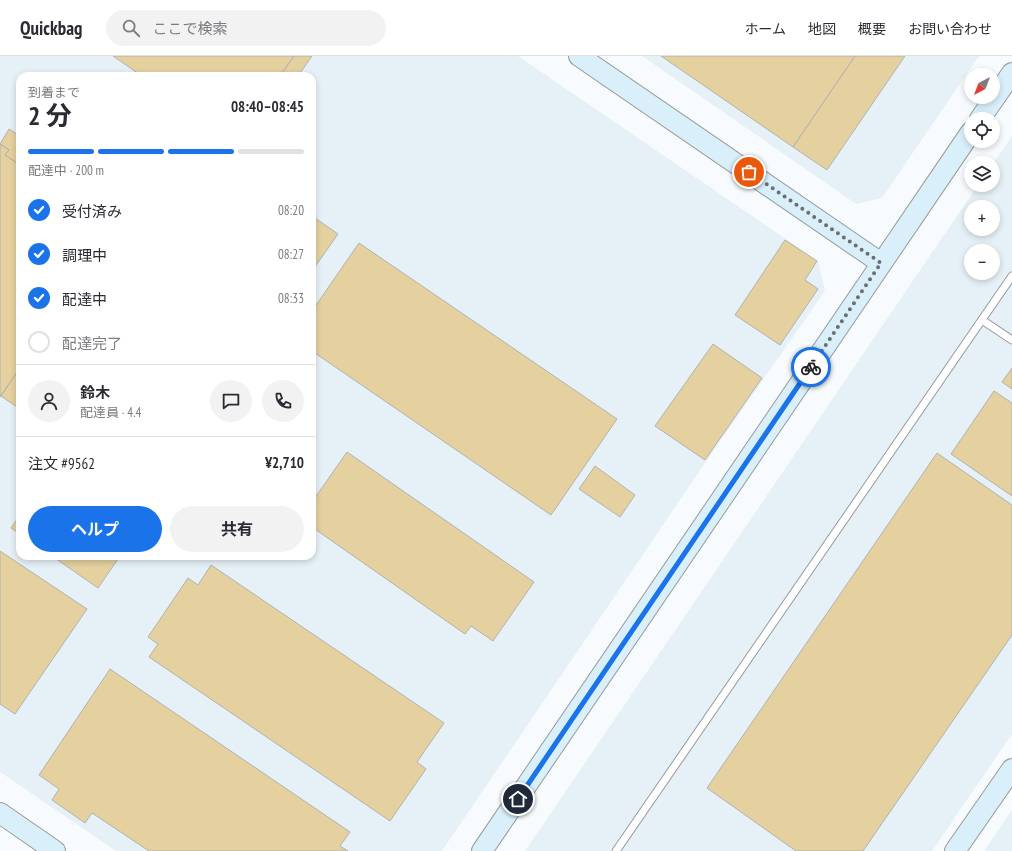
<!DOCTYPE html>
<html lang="ja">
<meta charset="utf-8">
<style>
body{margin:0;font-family:"PT Sans Narrow","Noto Sans JP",sans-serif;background:#f2f2f3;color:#2b2b33;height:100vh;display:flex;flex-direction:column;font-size:15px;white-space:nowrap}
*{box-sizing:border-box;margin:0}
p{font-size:13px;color:#7c7c81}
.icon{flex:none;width:22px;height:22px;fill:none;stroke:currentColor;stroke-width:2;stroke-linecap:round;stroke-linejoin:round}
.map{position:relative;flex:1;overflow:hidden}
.drawer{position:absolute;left:16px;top:16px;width:300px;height:488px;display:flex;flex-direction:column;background:#fff;border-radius:12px;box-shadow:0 2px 6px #0003}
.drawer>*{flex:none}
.needle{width:26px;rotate:222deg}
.tools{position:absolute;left:964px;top:12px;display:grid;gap:8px}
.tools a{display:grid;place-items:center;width:36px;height:36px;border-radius:50%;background:#fff;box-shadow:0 2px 6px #0003;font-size:20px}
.pin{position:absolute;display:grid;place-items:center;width:34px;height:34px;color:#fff;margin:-17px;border:2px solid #fff;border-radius:50%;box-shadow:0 1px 4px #0007}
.courier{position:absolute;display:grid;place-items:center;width:40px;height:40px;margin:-20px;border:3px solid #1a73e8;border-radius:50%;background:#fff;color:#222;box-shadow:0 1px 5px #0007}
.summary em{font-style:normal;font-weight:700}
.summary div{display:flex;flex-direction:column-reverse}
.summary{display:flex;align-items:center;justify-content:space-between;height:68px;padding:0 12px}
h1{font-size:26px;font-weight:700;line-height:30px}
.bar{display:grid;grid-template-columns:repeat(4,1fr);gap:6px 4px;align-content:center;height:48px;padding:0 12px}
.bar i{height:5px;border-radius:3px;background:#e1e1e2}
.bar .current{background:#1a73e8}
.bar p{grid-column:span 4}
.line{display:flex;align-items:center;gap:10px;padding:0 12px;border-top:1px solid #e1e1e2}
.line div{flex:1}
.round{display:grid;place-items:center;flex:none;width:42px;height:42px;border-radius:21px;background:#f2f2f3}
ol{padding:0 12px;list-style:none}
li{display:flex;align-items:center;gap:12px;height:44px}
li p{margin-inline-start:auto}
li .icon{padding:4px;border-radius:50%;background:#1a73e8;color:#fff;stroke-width:4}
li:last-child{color:#7c7c81}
li i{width:22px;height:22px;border:2px solid #e1e1e2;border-radius:50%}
.cta{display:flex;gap:8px;margin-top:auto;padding:8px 12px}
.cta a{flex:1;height:46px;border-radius:24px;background:#1a73e8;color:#fff;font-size:16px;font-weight:700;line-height:46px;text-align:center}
.cta a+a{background:#f2f2f3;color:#2b2b33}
header{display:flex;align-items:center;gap:24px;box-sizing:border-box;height:56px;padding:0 20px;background:#fff;border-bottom:1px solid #e1e1e2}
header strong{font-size:19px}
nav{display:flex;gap:22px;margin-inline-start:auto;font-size:14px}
.search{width:280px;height:36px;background:#f2f2f3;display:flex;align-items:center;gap:10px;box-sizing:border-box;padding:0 14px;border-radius:22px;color:#7c7c81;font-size:15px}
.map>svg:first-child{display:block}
.built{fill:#e6f1f7;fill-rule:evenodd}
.building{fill:#e4d19f;stroke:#b2b1ae}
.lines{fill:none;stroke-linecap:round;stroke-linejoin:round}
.lane-casing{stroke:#979a9b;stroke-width:9}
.secondary-casing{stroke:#979a9b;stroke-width:22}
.lane{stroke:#fff;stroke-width:7}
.secondary{stroke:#d9f0fb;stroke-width:20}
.done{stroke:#6c6e6f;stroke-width:4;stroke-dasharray:0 7.2}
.route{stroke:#1a73e8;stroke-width:5}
</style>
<header>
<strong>Quickbag</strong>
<div class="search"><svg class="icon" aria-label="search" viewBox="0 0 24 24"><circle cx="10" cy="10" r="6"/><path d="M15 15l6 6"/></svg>ここで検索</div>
<nav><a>ホーム</a><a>地図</a><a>概要</a><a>お問い合わせ</a></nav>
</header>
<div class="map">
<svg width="1012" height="795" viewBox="0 0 1012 795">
<rect width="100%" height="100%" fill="#f8fbfd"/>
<g class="built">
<path d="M 0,0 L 518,0 L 818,205 L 825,235 L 703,410 L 442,795 L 116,795 L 0,716 ZM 20,20 L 312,20 L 312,500 L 20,500 Z"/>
<polygon points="642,0 979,0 882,142 856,148"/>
<path d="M 1012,80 L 1012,678 L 932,795 L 525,795 L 978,129 L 993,129 L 993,108 ZM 971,151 L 993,151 L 993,173 L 971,173 ZM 971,195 L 993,195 L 993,217 L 971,217 Z"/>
<polygon points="1012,754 1012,795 984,795"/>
</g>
<g class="building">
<polygon points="113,0 294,0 280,20 142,20"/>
<polygon points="294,0 312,0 298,20 280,20"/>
<polygon points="661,0 855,0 793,91"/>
<polygon points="855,0 905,0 827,114 793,91"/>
<polygon points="9,73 20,80 20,109 5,99 9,94 0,88"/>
<polygon points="0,88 9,94 5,99 20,109 20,312 0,341"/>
<polygon points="312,160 338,178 312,215"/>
<polygon points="785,184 817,205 805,224 818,233 780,289 735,259"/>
<polygon points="359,187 617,363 551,459 312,295 312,255"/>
<polygon points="713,288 762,322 705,404 655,370"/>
<polygon points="20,312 20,353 1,340"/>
<polygon points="1012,312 1012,333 1002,326"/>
<polygon points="994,335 1012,347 1012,440 951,398"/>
<polygon points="347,396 534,526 493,585 471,570 465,578 312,471 312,446"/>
<polygon points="937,397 1012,449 1012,579 863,795 796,795 707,732"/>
<polygon points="595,410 635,439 620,461 579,433"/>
<polygon points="20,459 20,478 11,472"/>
<polygon points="0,495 87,553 15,658 0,648"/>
<polygon points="52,500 120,500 98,532"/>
<polygon points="211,509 444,667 417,706 426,713 390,765 149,601 158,588 148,581 188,522 198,529"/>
<polygon points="110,613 350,776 340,790 348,795 149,795 92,757 85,767 52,744 59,733 39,719"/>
</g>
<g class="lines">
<g class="lane-casing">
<g id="lane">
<polyline points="982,264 1012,284"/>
<polyline points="616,795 1012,220"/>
</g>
</g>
<g class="secondary-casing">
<g id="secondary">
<polyline points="579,0 881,207"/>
<polyline points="980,63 1012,17"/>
<polyline points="0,757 55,795"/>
<polyline points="482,795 971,76"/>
<polyline points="955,795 1012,713"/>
</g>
</g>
<use href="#lane" class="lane"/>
<use href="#secondary" class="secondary"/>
</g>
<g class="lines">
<polyline class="done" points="749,116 881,207 811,311"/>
<polyline class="route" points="518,743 811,311"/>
</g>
</svg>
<div class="tools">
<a><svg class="needle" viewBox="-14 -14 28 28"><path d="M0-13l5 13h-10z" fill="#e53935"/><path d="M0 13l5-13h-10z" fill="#7c7c81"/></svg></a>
<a><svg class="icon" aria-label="locate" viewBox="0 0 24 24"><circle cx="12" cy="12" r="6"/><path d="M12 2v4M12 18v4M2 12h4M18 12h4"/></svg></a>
<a><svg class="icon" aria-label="layers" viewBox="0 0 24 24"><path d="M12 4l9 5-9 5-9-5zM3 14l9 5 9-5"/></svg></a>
<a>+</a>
<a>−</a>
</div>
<div class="pin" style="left:749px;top:116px;background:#ea580c"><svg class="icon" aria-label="bag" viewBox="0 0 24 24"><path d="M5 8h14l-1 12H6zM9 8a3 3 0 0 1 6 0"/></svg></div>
<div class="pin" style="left:518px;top:743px;background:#1f2937"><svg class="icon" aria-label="home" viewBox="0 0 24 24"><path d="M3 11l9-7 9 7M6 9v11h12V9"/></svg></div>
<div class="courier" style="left:811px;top:311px"><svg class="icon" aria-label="bike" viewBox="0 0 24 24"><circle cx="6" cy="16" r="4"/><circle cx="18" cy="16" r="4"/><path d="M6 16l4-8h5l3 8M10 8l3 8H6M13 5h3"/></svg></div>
<section class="drawer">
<div class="summary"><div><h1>2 分</h1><p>到着まで</p></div><em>08:40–08:45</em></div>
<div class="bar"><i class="current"></i><i class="current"></i><i class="current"></i><i></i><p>配達中 · 200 m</p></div>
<ol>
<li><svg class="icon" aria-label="check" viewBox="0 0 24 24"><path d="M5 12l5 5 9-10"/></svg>受付済み<p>08:20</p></li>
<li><svg class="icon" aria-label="check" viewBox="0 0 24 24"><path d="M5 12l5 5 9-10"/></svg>調理中<p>08:27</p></li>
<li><svg class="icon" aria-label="check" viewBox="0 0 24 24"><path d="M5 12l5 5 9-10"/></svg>配達中<p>08:33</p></li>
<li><i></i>配達完了</li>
</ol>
<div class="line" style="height:72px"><a class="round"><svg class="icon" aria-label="person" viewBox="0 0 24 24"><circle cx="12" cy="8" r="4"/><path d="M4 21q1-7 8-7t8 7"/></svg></a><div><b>鈴木</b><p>配達員 · 4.4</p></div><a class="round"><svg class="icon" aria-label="chat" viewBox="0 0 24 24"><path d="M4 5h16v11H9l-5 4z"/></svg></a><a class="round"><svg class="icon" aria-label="phone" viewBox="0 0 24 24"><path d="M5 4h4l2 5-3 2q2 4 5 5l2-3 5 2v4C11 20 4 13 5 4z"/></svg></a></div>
<div class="line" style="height:52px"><div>注文 #9562</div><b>¥2,710</b></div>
<div class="cta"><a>ヘルプ</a><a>共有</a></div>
</section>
</div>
